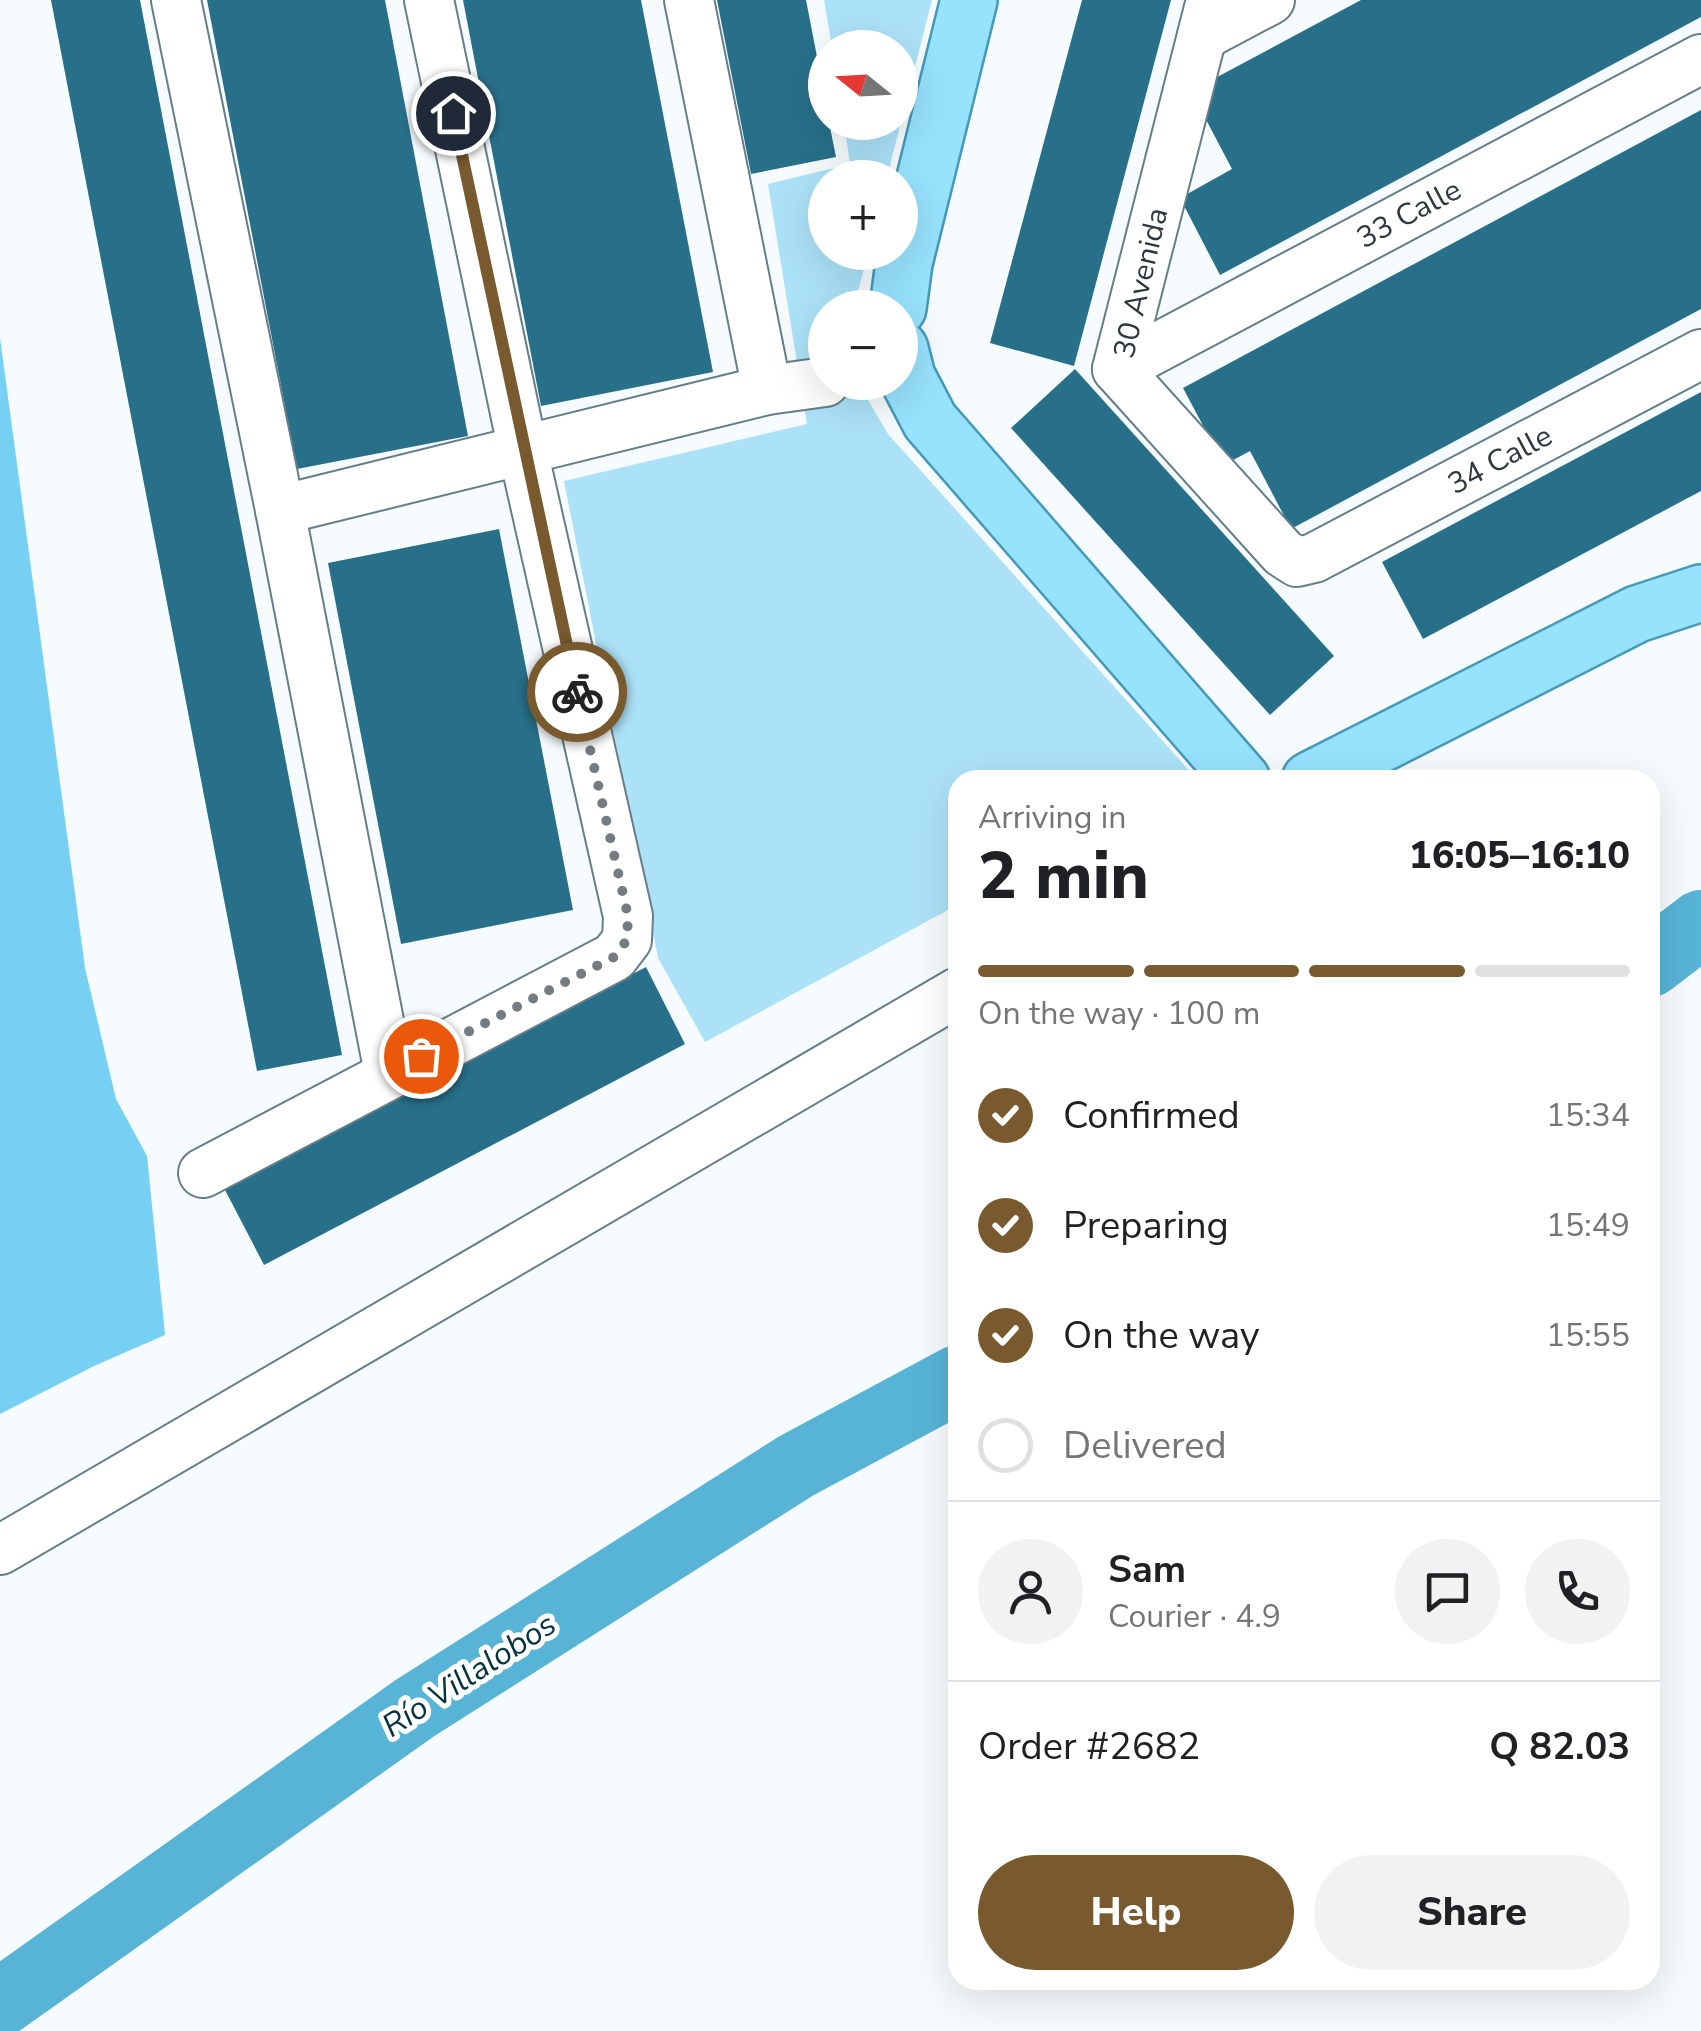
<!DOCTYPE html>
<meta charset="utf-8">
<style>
body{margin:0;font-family:"Nunito Sans",sans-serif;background:#f2f2f2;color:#202124;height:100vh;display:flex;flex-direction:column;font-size:38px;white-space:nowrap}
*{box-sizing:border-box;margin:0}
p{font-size:32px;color:#757577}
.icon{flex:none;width:55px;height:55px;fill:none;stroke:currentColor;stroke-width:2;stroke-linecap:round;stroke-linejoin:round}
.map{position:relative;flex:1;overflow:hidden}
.details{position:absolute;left:948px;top:770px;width:712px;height:1220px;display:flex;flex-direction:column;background:#fff;border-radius:30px;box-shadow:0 10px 40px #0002}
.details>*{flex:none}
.needle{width:65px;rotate:288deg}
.buttons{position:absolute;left:808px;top:30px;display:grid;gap:20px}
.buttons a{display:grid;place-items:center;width:110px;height:110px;border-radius:50%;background:#fff;box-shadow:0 10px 40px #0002;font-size:50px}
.pin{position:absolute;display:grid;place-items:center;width:85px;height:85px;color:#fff;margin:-42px;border:5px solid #fff;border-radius:50%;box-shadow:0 2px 10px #0007}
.courier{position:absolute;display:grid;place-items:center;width:100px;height:100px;margin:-50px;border:8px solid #785a2e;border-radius:50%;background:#fff;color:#222;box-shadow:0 2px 12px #0007}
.headline em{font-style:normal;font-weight:800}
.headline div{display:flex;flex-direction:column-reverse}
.headline{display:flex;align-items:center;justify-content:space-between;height:170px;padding:0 30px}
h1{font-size:65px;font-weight:800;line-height:75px}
.bar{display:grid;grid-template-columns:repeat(4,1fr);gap:15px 10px;align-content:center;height:120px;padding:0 30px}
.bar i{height:12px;border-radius:8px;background:#e0e0e0}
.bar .active{background:#785a2e}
.bar p{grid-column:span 4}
.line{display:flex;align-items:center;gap:25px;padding:0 30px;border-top:2px solid #e0e0e0}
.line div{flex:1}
.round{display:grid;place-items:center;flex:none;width:105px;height:105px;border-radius:52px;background:#f2f2f2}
ol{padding:0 30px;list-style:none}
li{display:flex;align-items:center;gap:30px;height:110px}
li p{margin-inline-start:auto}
li .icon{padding:10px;border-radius:50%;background:#785a2e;color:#fff;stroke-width:4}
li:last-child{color:#757577}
li i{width:55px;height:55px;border:5px solid #e0e0e0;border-radius:50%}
.action{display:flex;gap:20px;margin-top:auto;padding:20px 30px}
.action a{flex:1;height:115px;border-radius:60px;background:#785a2e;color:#fff;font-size:40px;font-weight:800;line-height:115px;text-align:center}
.action a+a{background:#f2f2f2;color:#202124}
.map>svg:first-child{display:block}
.green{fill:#ace2f8}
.forest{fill:#75d0f4}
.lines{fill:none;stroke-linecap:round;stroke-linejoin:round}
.river{stroke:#57b4d7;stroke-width:68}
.building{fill:#28708a}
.minor-casing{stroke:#667e88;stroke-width:52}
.major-casing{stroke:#459ab9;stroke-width:60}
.minor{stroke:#fff;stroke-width:48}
.major{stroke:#97e2fd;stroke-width:55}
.done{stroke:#737c80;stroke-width:10;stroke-dasharray:0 18}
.route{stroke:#785a2e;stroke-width:12}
.labels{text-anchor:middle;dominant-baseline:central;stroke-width:10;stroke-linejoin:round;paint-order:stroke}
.street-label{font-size:30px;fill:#2d383c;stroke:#fff}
.water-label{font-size:32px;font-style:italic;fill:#053240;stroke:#fff}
</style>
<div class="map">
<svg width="1701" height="2031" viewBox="0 0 1701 2031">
<rect width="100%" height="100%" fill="#f6fbfd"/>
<polygon class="green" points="824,0 932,0 887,177 825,178 825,252 868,253 854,307 825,308 825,382 858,383 888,434 1195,777 1188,780 958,780 957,905 705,1042 658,958 564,481 807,424 768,184 850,164 844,123 900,122 900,48 832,47"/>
<polygon class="forest" points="0,338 85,968 116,1099 147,1156 165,1335 94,1366 0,1414"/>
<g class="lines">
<g class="river">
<polyline points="1650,963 1701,924"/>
<polyline points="0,2003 415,1708 796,1466 958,1379"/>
</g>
</g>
<g class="building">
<polygon points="51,0 140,0 342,1055 257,1071"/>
<polygon points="207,0 385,0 468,436 297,469"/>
<polygon points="463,0 641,0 713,372 541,406"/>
<polygon points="717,0 806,0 825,98 825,122 829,122 836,157 751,174"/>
<polygon points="1082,0 1171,0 1074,366 990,343"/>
<polygon points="1361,0 1701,0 1701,17 1220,275 1180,198 1232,169 1191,91"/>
<polygon points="1701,110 1701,309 1291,529 1250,451 1224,465 1183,388"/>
<polygon points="1075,369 1334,656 1270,715 1011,428"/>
<polygon points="1701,392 1701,491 1423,639 1382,562"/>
<polygon points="499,529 573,910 401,944 328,563"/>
<polygon points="646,967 685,1044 264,1265 224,1188"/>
</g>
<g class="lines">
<g class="minor-casing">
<g id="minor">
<polyline points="176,0 280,510 389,1073"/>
<polyline points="689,0 767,390"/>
<polyline points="1211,0 1117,369 1283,553 1297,562 1314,558 1701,354"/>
<polyline points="1202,36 1270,0"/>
<polyline points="1117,369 1701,59"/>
<polyline points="280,510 767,390 825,382"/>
<polyline points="203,1173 614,957 627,940 628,916 523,451 429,0"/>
<polyline points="0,1550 958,992"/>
</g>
</g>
<g class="major-casing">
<g id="major">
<polyline points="898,308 904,263 969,0"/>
<polyline points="900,349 907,377 930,421 1242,780"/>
<polyline points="1310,780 1637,614 1701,593"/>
</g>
</g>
<use href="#minor" class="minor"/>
<use href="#major" class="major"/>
</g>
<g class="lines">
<polyline class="done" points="421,1056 614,957 627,940 628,916 577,692"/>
<polyline class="route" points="453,113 577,692"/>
</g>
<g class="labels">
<g class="street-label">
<text transform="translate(1409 214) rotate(-28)">33 Calle</text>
<text transform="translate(1141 283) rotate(-77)">30 Avenida</text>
<text transform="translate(1500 460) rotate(-28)">34 Calle</text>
</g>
<g class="water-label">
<text transform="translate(469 1675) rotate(-33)">Río Villalobos</text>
</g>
</g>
</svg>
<div class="buttons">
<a><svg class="needle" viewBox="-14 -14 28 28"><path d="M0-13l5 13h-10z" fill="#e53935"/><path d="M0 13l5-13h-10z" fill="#757577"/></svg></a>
<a>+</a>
<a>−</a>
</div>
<div class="pin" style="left:421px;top:1056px;background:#ea580c"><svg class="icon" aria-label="bag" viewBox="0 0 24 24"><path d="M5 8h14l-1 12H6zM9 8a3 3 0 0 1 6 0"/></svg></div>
<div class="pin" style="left:453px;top:113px;background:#1f2937"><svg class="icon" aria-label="home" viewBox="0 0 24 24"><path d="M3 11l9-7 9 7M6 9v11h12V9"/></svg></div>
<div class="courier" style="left:577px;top:692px"><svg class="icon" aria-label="bike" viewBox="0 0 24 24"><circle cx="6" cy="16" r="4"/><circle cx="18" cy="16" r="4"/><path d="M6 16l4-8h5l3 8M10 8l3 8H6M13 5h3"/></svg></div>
<section class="details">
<div class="headline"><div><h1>2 min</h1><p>Arriving in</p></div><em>16:05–16:10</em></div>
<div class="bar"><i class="active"></i><i class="active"></i><i class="active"></i><i></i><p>On the way · 100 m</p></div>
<ol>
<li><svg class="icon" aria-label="check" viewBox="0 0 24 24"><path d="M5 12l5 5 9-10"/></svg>Confirmed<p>15:34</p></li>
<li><svg class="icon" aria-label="check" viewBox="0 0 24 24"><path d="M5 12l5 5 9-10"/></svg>Preparing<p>15:49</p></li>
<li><svg class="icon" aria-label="check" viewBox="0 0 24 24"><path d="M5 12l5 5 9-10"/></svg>On the way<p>15:55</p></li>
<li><i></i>Delivered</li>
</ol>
<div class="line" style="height:180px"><a class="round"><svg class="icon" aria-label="person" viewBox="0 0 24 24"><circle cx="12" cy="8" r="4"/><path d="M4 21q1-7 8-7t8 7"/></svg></a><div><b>Sam</b><p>Courier · 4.9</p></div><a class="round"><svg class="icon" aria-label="chat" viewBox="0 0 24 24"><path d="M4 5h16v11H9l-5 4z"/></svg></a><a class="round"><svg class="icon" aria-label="phone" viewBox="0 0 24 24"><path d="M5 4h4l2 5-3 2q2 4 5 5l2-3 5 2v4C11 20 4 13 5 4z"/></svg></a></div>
<div class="line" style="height:130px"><div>Order #2682</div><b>Q 82.03</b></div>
<div class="action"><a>Help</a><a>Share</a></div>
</section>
</div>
